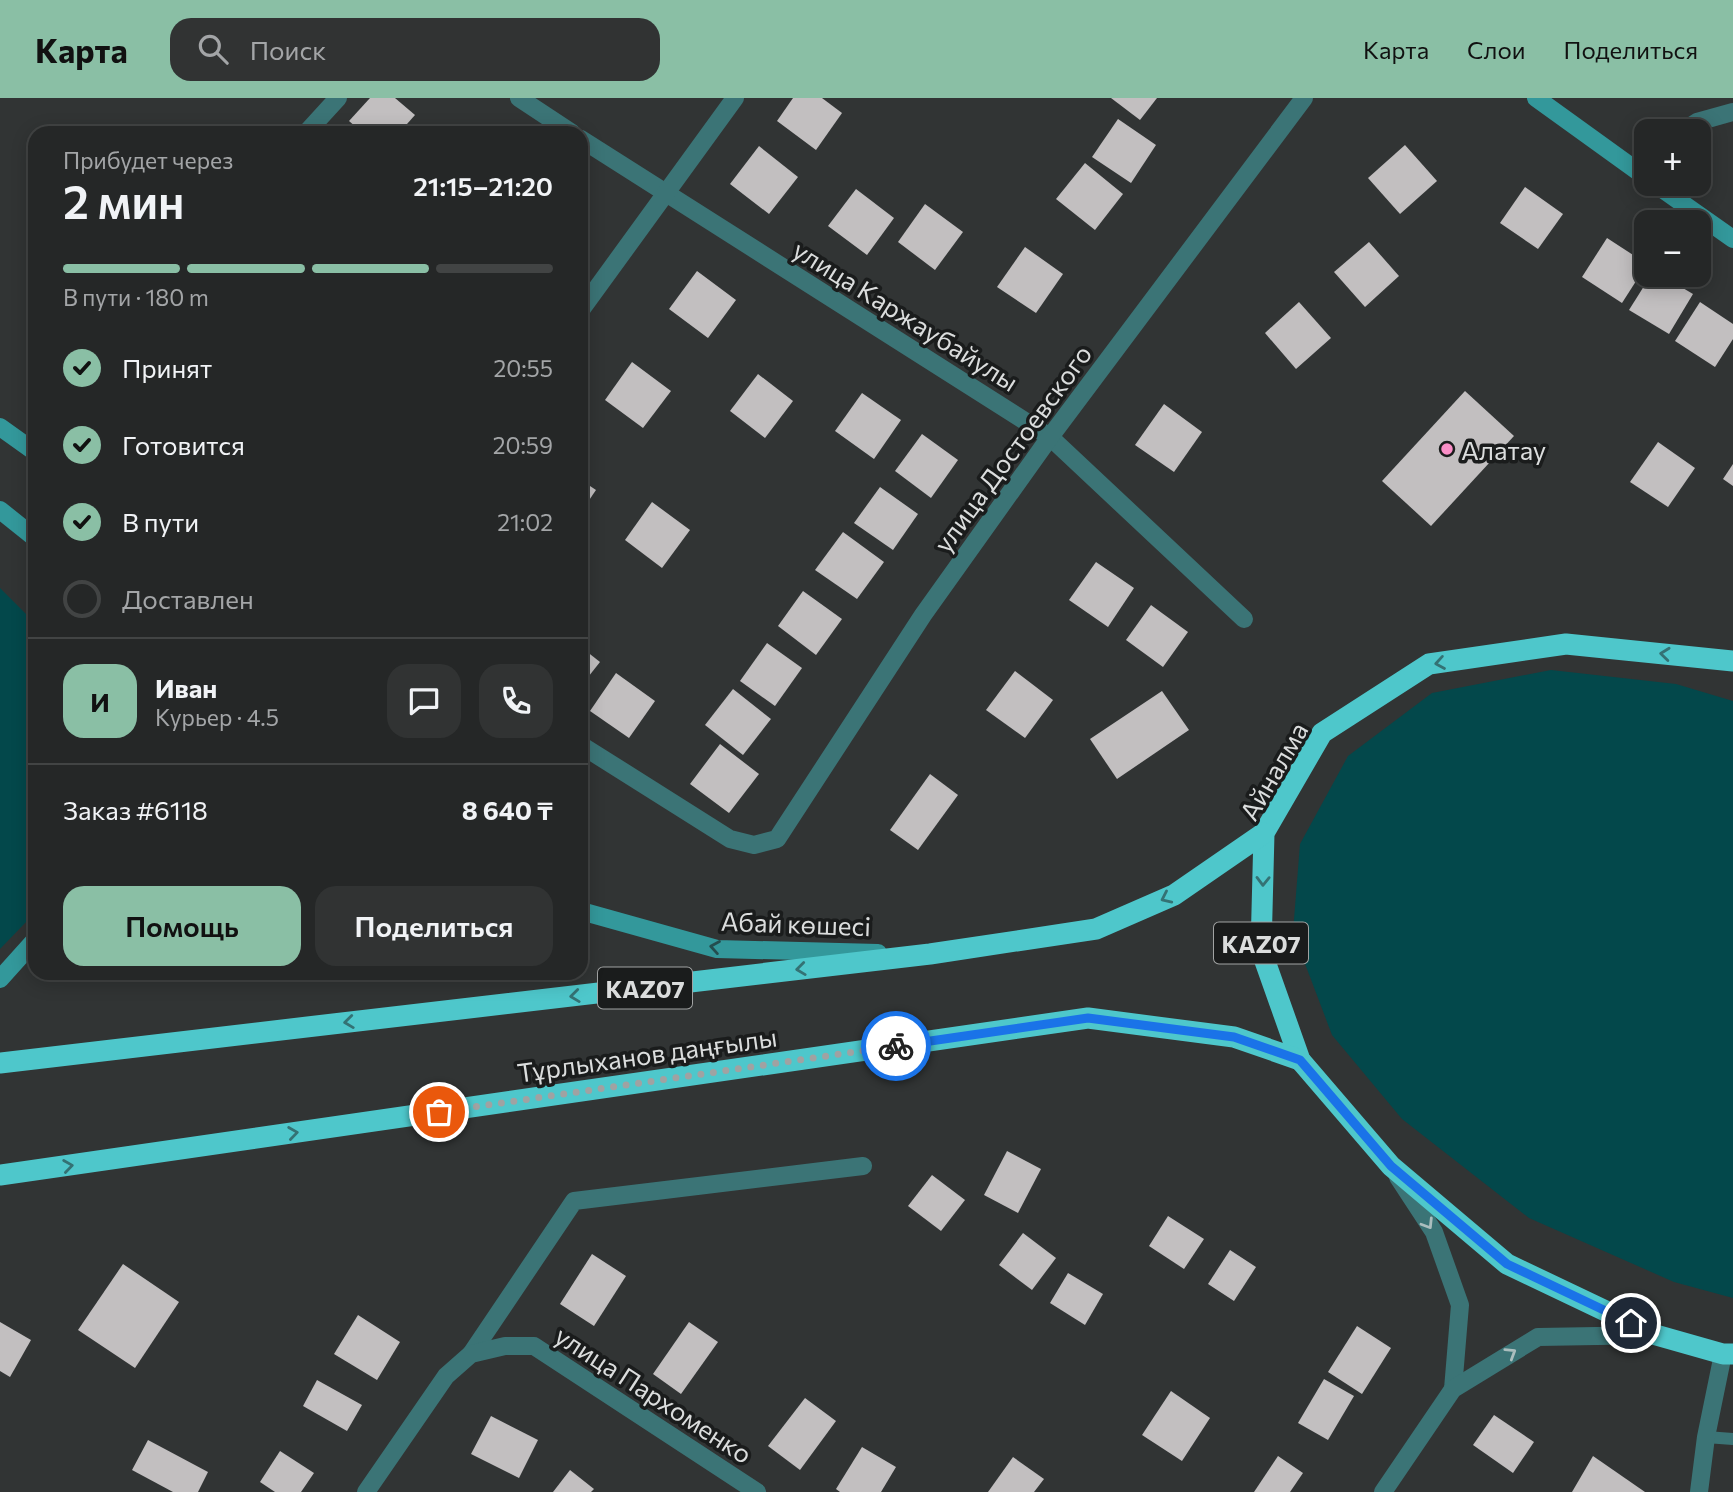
<!DOCTYPE html>
<html lang="ru">
<meta charset="utf-8">
<style>
body{margin:0;font-family:Commissioner,sans-serif;background:#313333;color:#f1f3f6;height:100vh;display:flex;flex-direction:column;font-size:26px;white-space:nowrap}
*{box-sizing:border-box;margin:0}
p{font-size:23px;color:#a3a5a7}
.icon{flex:none;width:38px;height:38px;fill:none;stroke:currentColor;stroke-width:2;stroke-linecap:round;stroke-linejoin:round}
.map{position:relative;flex:1;overflow:hidden}
.drawer{position:absolute;left:28px;top:28px;width:560px;height:854px;display:flex;flex-direction:column;background:#252727;border-radius:21px;box-shadow:0 4px 18px #0003,0 0 0 2px #424444}
.drawer>*{flex:none}
.controls{position:absolute;left:1634px;top:21px;display:grid;gap:14px}
.controls a{display:grid;place-items:center;width:77px;height:77px;border-radius:14px;background:#252727;box-shadow:0 4px 18px #0003,0 0 0 2px #424444;font-size:35px}
.pin{position:absolute;display:grid;place-items:center;width:60px;height:60px;color:#fff;margin:-30px;border:4px solid #fff;border-radius:50%;box-shadow:0 2px 7px #0007}
.courier{position:absolute;display:grid;place-items:center;width:70px;height:70px;margin:-35px;border:5px solid #1a73e8;border-radius:50%;background:#fff;color:#222;box-shadow:0 2px 9px #0007}
.head em{font-style:normal;font-weight:600}
.head div{display:flex;flex-direction:column-reverse}
.head{display:flex;align-items:center;justify-content:space-between;height:119px;padding:0 35px}
h1{font-size:46px;font-weight:600;line-height:52px}
.bar{display:grid;grid-template-columns:repeat(4,1fr);gap:10px 7px;align-content:center;height:84px;padding:0 35px}
.bar i{height:9px;border-radius:5px;background:#424444}
.bar .selected{background:#8abfa5}
.bar p{grid-column:span 4}
.line{display:flex;align-items:center;gap:18px;padding:0 35px;border-top:2px solid #424444}
.line div{flex:1}
.round{display:grid;place-items:center;flex:none;width:74px;height:74px;border-radius:21px;background:#313333}
ol{padding:0 35px;list-style:none}
li{display:flex;align-items:center;gap:21px;height:77px}
li p{margin-inline-start:auto}
li .icon{padding:7px;border-radius:50%;background:#8abfa5;color:#111;stroke-width:4}
li:last-child{color:#a3a5a7}
li i{width:38px;height:38px;border:4px solid #424444;border-radius:50%}
.button{display:flex;gap:14px;margin-top:auto;padding:14px 35px}
.button a{flex:1;height:80px;border-radius:21px;background:#8abfa5;color:#111;font-size:28px;font-weight:600;line-height:80px;text-align:center}
.button a+a{background:#313333;color:#f1f3f6}
header{display:flex;align-items:center;gap:42px;box-sizing:border-box;height:98px;padding:0 35px;background:#8abfa5;color:#111}
header strong{font-size:33px}
nav{display:flex;gap:38px;margin-inline-start:auto;font-size:24px}
.search{width:490px;height:63px;background:#313333;display:flex;align-items:center;gap:18px;box-sizing:border-box;padding:0 24px;border-radius:21px;color:#a3a5a7;font-size:26px}
.map>svg:first-child{display:block}
.green{fill:#03484b}
.building{fill:#c2bfc0}
.lines{fill:none;stroke-linecap:round;stroke-linejoin:round}
.lane{stroke:#3b7476;stroke-width:12}
.street{stroke:#3b7476;stroke-width:18}
.secondary{stroke:#33989b;stroke-width:18}
.highway{stroke:#4ec7cb;stroke-width:21}
.oneway{stroke:#347274}
.oneway2{stroke:#244e4f}
.oneway3{stroke:#abbebe}
.done{stroke:#a0a2a2;stroke-width:7;stroke-dasharray:0 12.6}
.route{stroke:#1a73e8;stroke-width:9}
.poi-dot{fill:#fa8fc7;stroke:#1a1c1c;stroke-width:2.5}
.labels{text-anchor:middle;dominant-baseline:central;stroke-width:7;stroke-linejoin:round;paint-order:stroke}
.shield{fill:#1a1c1c;stroke:#a1a3a3;stroke-width:2}
.shield-label{font-size:24px;font-weight:bold;fill:#dbdddd}
.street-label{font-size:26px;fill:#dbdddd;stroke:#1a1c1c}
.poi-label{font-size:26px;fill:#dbdddd;stroke:#1a1c1c;text-anchor:start}
</style>
<header>
<strong>Карта</strong>
<div class="search"><svg class="icon" aria-label="search" viewBox="0 0 24 24"><circle cx="10" cy="10" r="6"/><path d="M15 15l6 6"/></svg>Поиск</div>
<nav><a>Карта</a><a>Слои</a><a>Поделиться</a></nav>
</header>
<div class="map">
<svg width="1733" height="1394" viewBox="0 0 1733 1394">
<rect width="100%" height="100%" fill="#313434"/>
<g class="green">
<polygon points="0,490 32,522 35,531 35,806 28,822 0,851"/>
<polygon points="1551,572 1676,586 1733,603 1733,1200 1674,1184 1529,1120 1402,1021 1332,937 1293,834 1300,746 1348,658 1432,595"/>
</g>
<g class="building">
<polygon points="370,0 395,0 415,17 399,35 363,35 349,23"/>
<polygon points="793,0 822,0 842,15 816,52 777,23"/>
<polygon points="1111,0 1157,0 1140,22"/>
<polygon points="1118,21 1156,47 1131,85 1092,59"/>
<polygon points="1405,47 1437,83 1400,116 1368,80"/>
<polygon points="759,48 798,79 769,116 730,86"/>
<polygon points="1085,65 1123,96 1095,132 1056,101"/>
<polygon points="1525,89 1563,116 1538,151 1500,125"/>
<polygon points="856,91 894,120 867,157 828,128"/>
<polygon points="925,106 963,134 935,172 898,144"/>
<polygon points="1607,140 1647,166 1622,205 1582,179"/>
<polygon points="1369,144 1399,178 1365,209 1334,174"/>
<polygon points="1025,149 1063,176 1036,215 997,189"/>
<polygon points="697,173 736,202 708,240 669,211"/>
<polygon points="1651,177 1661,177 1693,196 1669,236 1629,212"/>
<polygon points="1299,204 1331,240 1296,271 1265,235"/>
<polygon points="1700,204 1733,226 1733,241 1715,269 1675,243"/>
<polygon points="632,264 671,293 643,330 605,302"/>
<polygon points="758,276 793,303 765,340 730,313"/>
<polygon points="1465,293 1514,338 1431,428 1382,383"/>
<polygon points="862,295 901,322 874,361 835,333"/>
<polygon points="1164,306 1202,334 1174,374 1135,347"/>
<polygon points="922,336 958,362 931,400 895,373"/>
<polygon points="1658,344 1695,370 1668,409 1630,384"/>
<polygon points="1733,366 1733,388 1723,381"/>
<polygon points="581,382 596,392 581,414"/>
<polygon points="880,389 918,416 893,452 854,425"/>
<polygon points="652,404 690,432 662,470 625,442"/>
<polygon points="843,434 884,464 857,501 815,472"/>
<polygon points="1096,464 1134,490 1108,529 1069,502"/>
<polygon points="803,493 842,521 816,557 778,528"/>
<polygon points="1151,507 1188,534 1163,569 1126,542"/>
<polygon points="767,545 802,570 775,608 740,583"/>
<polygon points="581,549 600,564 581,588"/>
<polygon points="1015,573 1053,602 1025,640 986,612"/>
<polygon points="616,575 655,603 629,640 590,613"/>
<polygon points="733,591 771,621 743,657 705,627"/>
<polygon points="1162,593 1189,632 1117,681 1090,641"/>
<polygon points="720,646 759,676 729,715 690,686"/>
<polygon points="930,676 958,697 918,752 890,732"/>
<polygon points="1007,1053 1041,1071 1018,1115 984,1097"/>
<polygon points="932,1077 965,1102 941,1133 908,1108"/>
<polygon points="1168,1118 1204,1141 1184,1171 1149,1148"/>
<polygon points="1023,1135 1056,1160 1032,1192 999,1167"/>
<polygon points="1230,1152 1256,1169 1234,1203 1208,1186"/>
<polygon points="592,1156 626,1178 594,1228 560,1206"/>
<polygon points="123,1166 179,1204 135,1270 78,1232"/>
<polygon points="1068,1175 1103,1196 1085,1227 1050,1205"/>
<polygon points="358,1217 400,1244 377,1282 334,1256"/>
<polygon points="0,1224 31,1242 10,1279 0,1273"/>
<polygon points="689,1224 718,1244 681,1296 653,1276"/>
<polygon points="1357,1228 1391,1250 1362,1296 1328,1274"/>
<polygon points="1324,1281 1354,1298 1328,1342 1298,1325"/>
<polygon points="317,1282 362,1307 347,1333 303,1308"/>
<polygon points="1171,1293 1210,1320 1182,1363 1142,1337"/>
<polygon points="805,1300 836,1323 800,1372 768,1348"/>
<polygon points="1494,1317 1534,1344 1513,1375 1473,1347"/>
<polygon points="491,1318 538,1342 519,1380 471,1356"/>
<polygon points="148,1342 208,1374 198,1394 173,1394 132,1372"/>
<polygon points="862,1349 896,1369 881,1394 840,1394 836,1391"/>
<polygon points="280,1353 314,1375 301,1394 275,1394 260,1384"/>
<polygon points="1278,1358 1303,1375 1290,1394 1254,1394"/>
<polygon points="1593,1358 1645,1394 1572,1394"/>
<polygon points="1013,1359 1044,1381 1034,1394 988,1394"/>
<polygon points="570,1372 594,1391 591,1394 553,1394"/>
</g>
<g class="lines">
<polyline class="lane" points="1706,1339 1733,1341"/>
<g class="street">
<polyline points="519,0 572,35"/>
<polyline points="1683,33 1697,24 1733,14"/>
<polyline points="306,35 338,0"/>
<polyline points="581,41 1050,339 1244,521"/>
<polyline points="581,212 735,0"/>
<polyline points="581,647 730,741 754,747 777,741 923,517 1050,339 1304,0"/>
<polyline points="1398,1079 1434,1134 1460,1207 1453,1291"/>
<polyline points="471,1256 574,1103 863,1068"/>
<polyline points="366,1394 446,1278 471,1256 505,1248 534,1248 757,1394"/>
<polyline points="1383,1394 1453,1291 1538,1239 1656,1237"/>
<polyline points="1699,1394 1706,1339 1723,1256"/>
</g>
<g class="secondary">
<polyline points="1536,0 1647,80"/>
<polyline points="1655,86 1733,141"/>
<polyline points="0,329 35,354"/>
<polyline points="0,412 35,440"/>
<polyline points="581,813 717,851 878,855"/>
<polyline points="0,881 35,842"/>
</g>
<g class="highway">
<polyline points="1733,563 1566,546 1429,566 1322,635 1264,735 1261,852 1300,962 1391,1068 1507,1166 1656,1237 1723,1256 1733,1256"/>
<polyline points="0,965 930,856 1096,831 1174,797 1264,735"/>
<polyline points="0,1077 1088,920 1234,939 1300,962"/>
</g>
</g>
<defs><path id="oneway-chevron" d="M-2-3.5L2.5 0L-2 3.5" fill="none" stroke-width="1.6" stroke-linecap="round" stroke-linejoin="round" transform="scale(1.75)"/></defs>
<g class="oneway">
<use href="#oneway-chevron" transform="translate(1665 556) rotate(-174)"/>
<use href="#oneway-chevron" transform="translate(1440 565) rotate(170)"/>
<use href="#oneway-chevron" transform="translate(1263 783) rotate(91)"/>
<use href="#oneway-chevron" transform="translate(1166 800) rotate(155)"/>
<use href="#oneway-chevron" transform="translate(801 871) rotate(173)"/>
<use href="#oneway-chevron" transform="translate(575 898) rotate(173)"/>
<use href="#oneway-chevron" transform="translate(349 924) rotate(173)"/>
<use href="#oneway-chevron" transform="translate(293 1035) rotate(-8)"/>
<use href="#oneway-chevron" transform="translate(68 1068) rotate(-8)"/>
</g>
<use class="oneway2" href="#oneway-chevron" transform="translate(715 849) rotate(-170)"/>
<g class="oneway3">
<use href="#oneway-chevron" transform="translate(1428 1126) rotate(58)"/>
<use href="#oneway-chevron" transform="translate(1511 1255) rotate(-32)"/>
</g>
<g class="lines">
<polyline class="done" points="439,1014 896,948"/>
<polyline class="route" points="896,948 1088,920 1234,939 1300,962 1391,1068 1507,1166 1631,1225"/>
</g>
<circle class="poi-dot" cx="1447" cy="351" r="7"/>
<g class="labels">
<g class="shield">
<rect x="1214" y="824.5" width="94" height="41" rx="5"/>
<rect x="598" y="869.5" width="94" height="41" rx="5"/>
</g>
<g class="shield-label">
<text x="1261" y="845">KAZ07</text>
<text x="645" y="890">KAZ07</text>
</g>
<g class="street-label">
<text transform="translate(906 217) rotate(32)">улица Каржаубайулы</text>
<text transform="translate(1012 350) rotate(-54)">улица Достоевского</text>
<text transform="translate(1273 673) rotate(-60)">Айналма</text>
<text transform="translate(796 825) rotate(2)">Абай көшесі</text>
<text transform="translate(647 956) rotate(-8)">Тұрлыханов даңғылы</text>
<text transform="translate(654 1296) rotate(33)">улица Пархоменко</text>
</g>
<g class="poi-label">
<text x="1461" y="351">Алатау</text>
</g>
</g>
</svg>
<div class="controls">
<a>+</a>
<a>−</a>
</div>
<div class="pin" style="left:439px;top:1014px;background:#ea580c"><svg class="icon" aria-label="bag" viewBox="0 0 24 24"><path d="M5 8h14l-1 12H6zM9 8a3 3 0 0 1 6 0"/></svg></div>
<div class="pin" style="left:1631px;top:1225px;background:#1f2937"><svg class="icon" aria-label="home" viewBox="0 0 24 24"><path d="M3 11l9-7 9 7M6 9v11h12V9"/></svg></div>
<div class="courier" style="left:896px;top:948px"><svg class="icon" aria-label="bike" viewBox="0 0 24 24"><circle cx="6" cy="16" r="4"/><circle cx="18" cy="16" r="4"/><path d="M6 16l4-8h5l3 8M10 8l3 8H6M13 5h3"/></svg></div>
<section class="drawer">
<div class="head"><div><h1>2 мин</h1><p>Прибудет через</p></div><em>21:15–21:20</em></div>
<div class="bar"><i class="selected"></i><i class="selected"></i><i class="selected"></i><i></i><p>В пути · 180 m</p></div>
<ol>
<li><svg class="icon" aria-label="check" viewBox="0 0 24 24"><path d="M5 12l5 5 9-10"/></svg>Принят<p>20:55</p></li>
<li><svg class="icon" aria-label="check" viewBox="0 0 24 24"><path d="M5 12l5 5 9-10"/></svg>Готовится<p>20:59</p></li>
<li><svg class="icon" aria-label="check" viewBox="0 0 24 24"><path d="M5 12l5 5 9-10"/></svg>В пути<p>21:02</p></li>
<li><i></i>Доставлен</li>
</ol>
<div class="line" style="height:126px"><b class="round" style="background:#8abfa5;color:#111">И</b><div><b>Иван</b><p>Курьер · 4.5</p></div><a class="round"><svg class="icon" aria-label="chat" viewBox="0 0 24 24"><path d="M4 5h16v11H9l-5 4z"/></svg></a><a class="round"><svg class="icon" aria-label="phone" viewBox="0 0 24 24"><path d="M5 4h4l2 5-3 2q2 4 5 5l2-3 5 2v4C11 20 4 13 5 4z"/></svg></a></div>
<div class="line" style="height:91px"><div>Заказ #6118</div><b>8 640 ₸</b></div>
<div class="button"><a>Помощь</a><a>Поделиться</a></div>
</section>
</div>
